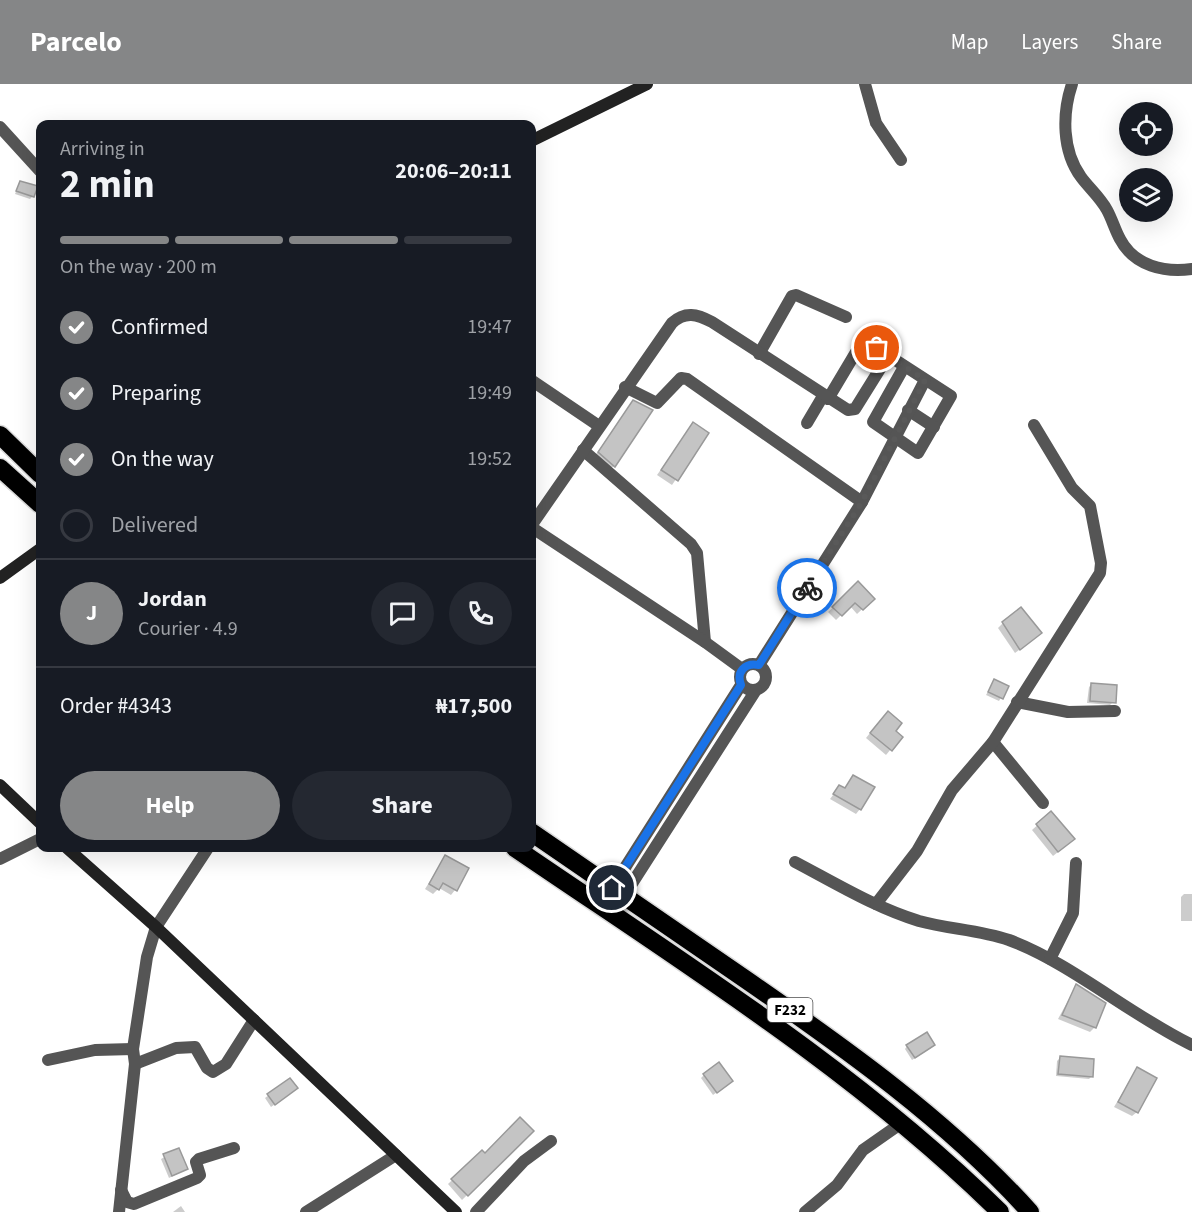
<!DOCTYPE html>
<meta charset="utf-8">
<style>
body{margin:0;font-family:"Source Sans 3",sans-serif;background:#242831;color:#f1f3f6;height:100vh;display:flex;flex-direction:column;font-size:22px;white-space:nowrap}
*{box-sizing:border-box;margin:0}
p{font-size:20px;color:#9ea1a6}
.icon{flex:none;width:33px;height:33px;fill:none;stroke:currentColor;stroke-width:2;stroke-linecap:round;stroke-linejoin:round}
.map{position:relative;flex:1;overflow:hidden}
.drawer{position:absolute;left:36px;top:36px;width:500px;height:732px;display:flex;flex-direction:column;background:#171b24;border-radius:12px;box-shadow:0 6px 24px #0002}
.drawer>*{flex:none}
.buttons{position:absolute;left:1119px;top:18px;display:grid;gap:12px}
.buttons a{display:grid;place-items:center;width:54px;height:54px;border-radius:50%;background:#171b24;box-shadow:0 6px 24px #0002;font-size:30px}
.pin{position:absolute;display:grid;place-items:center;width:51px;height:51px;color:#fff;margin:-26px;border:3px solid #fff;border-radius:50%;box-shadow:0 2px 6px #0007}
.courier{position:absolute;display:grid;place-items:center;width:60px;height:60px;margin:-30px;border:4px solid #1a73e8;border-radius:50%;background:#fff;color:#222;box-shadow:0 2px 8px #0007}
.head em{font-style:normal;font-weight:700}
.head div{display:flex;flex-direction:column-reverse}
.head{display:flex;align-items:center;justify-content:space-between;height:102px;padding:0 24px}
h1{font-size:39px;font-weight:700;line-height:45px}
.bar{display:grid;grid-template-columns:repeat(4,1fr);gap:9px 6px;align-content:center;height:72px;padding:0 24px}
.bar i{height:8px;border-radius:4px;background:#363941}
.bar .on{background:#858687}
.bar p{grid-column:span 4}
.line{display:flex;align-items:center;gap:15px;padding:0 24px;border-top:2px solid #363941}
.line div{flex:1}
.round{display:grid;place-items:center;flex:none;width:63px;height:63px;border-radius:32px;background:#242831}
ol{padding:0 24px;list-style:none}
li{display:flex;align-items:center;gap:18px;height:66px}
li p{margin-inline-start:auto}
li .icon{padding:6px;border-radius:50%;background:#858687;color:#fff;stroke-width:4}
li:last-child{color:#9ea1a6}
li i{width:33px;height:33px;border:3px solid #363941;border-radius:50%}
.button{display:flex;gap:12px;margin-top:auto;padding:12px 24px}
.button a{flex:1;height:69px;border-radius:36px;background:#858687;color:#fff;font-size:24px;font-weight:700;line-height:69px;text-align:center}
.button a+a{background:#242831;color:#f1f3f6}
header{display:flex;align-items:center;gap:36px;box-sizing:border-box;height:84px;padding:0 30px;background:#858687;color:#fff}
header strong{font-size:28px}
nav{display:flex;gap:33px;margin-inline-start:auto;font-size:21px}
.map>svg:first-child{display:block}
.shadow{fill:#0003}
.building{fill:#c4c4c4;stroke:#999;stroke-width:1.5}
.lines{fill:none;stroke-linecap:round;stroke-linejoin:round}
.highway-casing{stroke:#dbdbdb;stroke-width:21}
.street{stroke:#555;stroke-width:12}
.secondary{stroke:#222;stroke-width:12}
.highway{stroke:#000;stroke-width:18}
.done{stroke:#595959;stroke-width:6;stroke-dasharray:0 10.8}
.route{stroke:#1a73e8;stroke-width:8}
.labels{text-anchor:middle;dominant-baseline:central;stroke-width:6;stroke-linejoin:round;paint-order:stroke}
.shield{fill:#fff;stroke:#4c4c4c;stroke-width:1.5}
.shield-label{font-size:15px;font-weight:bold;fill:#000}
</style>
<header>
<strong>Parcelo</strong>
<nav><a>Map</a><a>Layers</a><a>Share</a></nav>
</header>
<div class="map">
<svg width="1192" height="1128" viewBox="0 0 1192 1128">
<rect width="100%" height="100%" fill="#fff"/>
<g class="shadow">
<polygon points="20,99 33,112 30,115 15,110"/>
<polygon points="633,318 614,382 609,386 594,373"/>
<polygon points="693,340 707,350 672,401 657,391"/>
<polygon points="858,500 873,515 857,530 850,522 836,536 828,528"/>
<polygon points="1003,539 1035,554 1015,569 998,544"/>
<polygon points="994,597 1007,603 999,617 986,611"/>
<polygon points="1092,600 1113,618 1110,621 1087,619 1089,603"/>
<polygon points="883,633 901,653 886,671 866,654"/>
<polygon points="853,693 860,725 856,730 830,715 839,703 843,706"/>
<polygon points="1051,729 1068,760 1053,772 1032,746"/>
<polygon points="445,773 455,806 451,811 439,804 433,810 425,805"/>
<polygon points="1184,810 1192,810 1192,837 1181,837 1181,813"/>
<polygon points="1076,902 1095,943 1090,948 1058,935"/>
<polygon points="907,962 931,964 912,976 905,965"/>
<polygon points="1060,974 1092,992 1089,995 1056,992 1057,977"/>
<polygon points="1137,985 1137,1028 1132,1032 1114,1023"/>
<polygon points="704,991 728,1000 713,1011 701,994"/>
<polygon points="289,996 293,1007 271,1023 265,1014"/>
<polygon points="532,1047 462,1116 448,1100 482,1068 485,1071"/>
<polygon points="178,1066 187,1085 169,1094 161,1075"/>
<polygon points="181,1122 185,1128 173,1128"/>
</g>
<g class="building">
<polygon points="20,97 38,102 34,113 16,107"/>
<polygon points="633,316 653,326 615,383 598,368"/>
<polygon points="693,338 709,349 678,397 661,386"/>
<polygon points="858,497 875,515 863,526 855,519 842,532 832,523"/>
<polygon points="1021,523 1042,549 1020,566 1002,538"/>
<polygon points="994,595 1009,602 1003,615 988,608"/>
<polygon points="1091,599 1117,601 1116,619 1090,617"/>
<polygon points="888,627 902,639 896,647 903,653 892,667 870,649"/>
<polygon points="853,691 875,703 861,726 833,710 839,701 845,704"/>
<polygon points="1051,727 1075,755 1058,768 1036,740"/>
<polygon points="445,771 469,784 457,807 443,799 439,806 429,800"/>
<polygon points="1076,900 1106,919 1096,944 1062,931"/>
<polygon points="927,948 935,961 915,974 906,961"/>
<polygon points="1060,972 1094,975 1093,993 1058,990"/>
<polygon points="719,978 733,997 717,1009 703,990"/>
<polygon points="1137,983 1157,994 1138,1029 1118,1018"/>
<polygon points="290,994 298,1004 275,1021 267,1010"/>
<polygon points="520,1033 534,1047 468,1112 451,1095 482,1066 485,1069"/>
<polygon points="179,1064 188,1085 172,1092 163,1070"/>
</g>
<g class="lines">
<g class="highway-casing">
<g id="highway">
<polyline points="0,351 40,390"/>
<polyline points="0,384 40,420"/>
<path d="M 531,748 C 602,797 674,846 745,895 C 845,964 948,1037 1030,1128"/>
<path d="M 515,764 C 682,878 856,986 1000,1128"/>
</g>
</g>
<g class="street">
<polyline points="865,0 876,39 901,76"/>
<path d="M 1072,0 C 1062,30 1062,67 1081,93 C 1089,104 1100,113 1107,126 C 1112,135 1115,146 1120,155 C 1134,182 1165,189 1192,185"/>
<polyline points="0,43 40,87"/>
<polyline points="759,270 792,212 796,211 846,233"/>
<polyline points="531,296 599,342"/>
<polyline points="625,303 657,319 681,294 687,295 862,418"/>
<polyline points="828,315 862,258 866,257 951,312 918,369 873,338 904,283"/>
<polyline points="908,326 934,343"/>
<polyline points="807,339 823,312"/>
<polyline points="583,366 691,460 697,469 705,558"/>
<path d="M 531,442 L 672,239 C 685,227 697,230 712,238 L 848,326 L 855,325 L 888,272"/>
<polyline points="531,443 705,558 742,585"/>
<circle cx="753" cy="593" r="13"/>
<polyline points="759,581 862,418 925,296"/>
<polyline points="1017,618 1068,628 1115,627"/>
<polyline points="993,658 1043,719"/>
<polyline points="0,775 40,755"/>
<path d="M 795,778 C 835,799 876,824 919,837 C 948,845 980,846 1009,856 C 1071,879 1130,931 1192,961"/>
<polyline points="612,804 741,601"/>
<polyline points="624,812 756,606"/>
<polyline points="876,820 917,767 952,706 993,658 1100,489 1101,479 1090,422 1072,404 1034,341"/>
<polyline points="1050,875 1073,829 1076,779"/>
<polyline points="48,976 95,966 133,965"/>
<polyline points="135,980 176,964 195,963 207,984 213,988 226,980 254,936"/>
<polyline points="121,1106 127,1118 134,1120 197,1094 200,1091 196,1078 199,1075 234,1064"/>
<polyline points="119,1128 135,980 133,965 147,873 156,843 208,764"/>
<polyline points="306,1128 396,1071"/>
<polyline points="476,1128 524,1077 551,1057"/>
<polyline points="805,1128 837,1101 863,1066 903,1038"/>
</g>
<g class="secondary">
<polyline points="531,57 647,0"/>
<polyline points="0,494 40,465"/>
<polyline points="0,701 40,739"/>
<polyline points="67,764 156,843 456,1128"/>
</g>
<use href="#highway" class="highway"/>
</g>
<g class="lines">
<polyline class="done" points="807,504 862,418 925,296 877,264"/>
<path class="route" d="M 612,804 L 741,601 C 736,588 745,578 759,581 L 807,504"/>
</g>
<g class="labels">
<rect class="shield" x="767.5" y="914" width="45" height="24" rx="4.5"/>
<g class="shield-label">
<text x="790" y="926">F232</text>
</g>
</g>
</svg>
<div class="buttons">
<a><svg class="icon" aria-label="locate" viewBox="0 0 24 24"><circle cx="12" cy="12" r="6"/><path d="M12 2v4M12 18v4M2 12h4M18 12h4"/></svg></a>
<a><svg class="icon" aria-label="layers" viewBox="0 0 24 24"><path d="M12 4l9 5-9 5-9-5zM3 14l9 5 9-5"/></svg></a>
</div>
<div class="pin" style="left:877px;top:264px;background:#ea580c"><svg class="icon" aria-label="bag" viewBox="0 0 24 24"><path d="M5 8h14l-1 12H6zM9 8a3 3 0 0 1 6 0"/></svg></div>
<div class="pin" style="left:612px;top:804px;background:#1f2937"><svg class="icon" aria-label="home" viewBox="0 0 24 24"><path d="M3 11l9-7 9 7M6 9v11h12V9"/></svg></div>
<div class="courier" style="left:807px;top:504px"><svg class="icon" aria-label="bike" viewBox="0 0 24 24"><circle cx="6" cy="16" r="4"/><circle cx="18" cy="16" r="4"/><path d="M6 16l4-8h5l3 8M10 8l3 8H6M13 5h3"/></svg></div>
<section class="drawer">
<div class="head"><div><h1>2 min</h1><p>Arriving in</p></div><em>20:06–20:11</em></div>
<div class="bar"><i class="on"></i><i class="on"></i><i class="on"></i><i></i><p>On the way · 200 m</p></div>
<ol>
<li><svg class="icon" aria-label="check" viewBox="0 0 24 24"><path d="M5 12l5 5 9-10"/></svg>Confirmed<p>19:47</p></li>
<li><svg class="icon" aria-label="check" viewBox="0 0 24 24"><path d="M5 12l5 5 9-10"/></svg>Preparing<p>19:49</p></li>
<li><svg class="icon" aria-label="check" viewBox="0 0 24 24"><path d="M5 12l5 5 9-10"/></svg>On the way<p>19:52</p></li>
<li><i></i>Delivered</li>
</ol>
<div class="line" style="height:108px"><b class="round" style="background:#858687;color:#fff">J</b><div><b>Jordan</b><p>Courier · 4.9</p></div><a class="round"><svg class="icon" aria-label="chat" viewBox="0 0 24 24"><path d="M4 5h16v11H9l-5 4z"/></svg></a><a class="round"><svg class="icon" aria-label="phone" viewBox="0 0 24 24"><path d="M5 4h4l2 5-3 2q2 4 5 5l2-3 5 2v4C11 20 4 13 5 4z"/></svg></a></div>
<div class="line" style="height:78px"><div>Order #4343</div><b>₦17,500</b></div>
<div class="button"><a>Help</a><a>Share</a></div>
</section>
</div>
